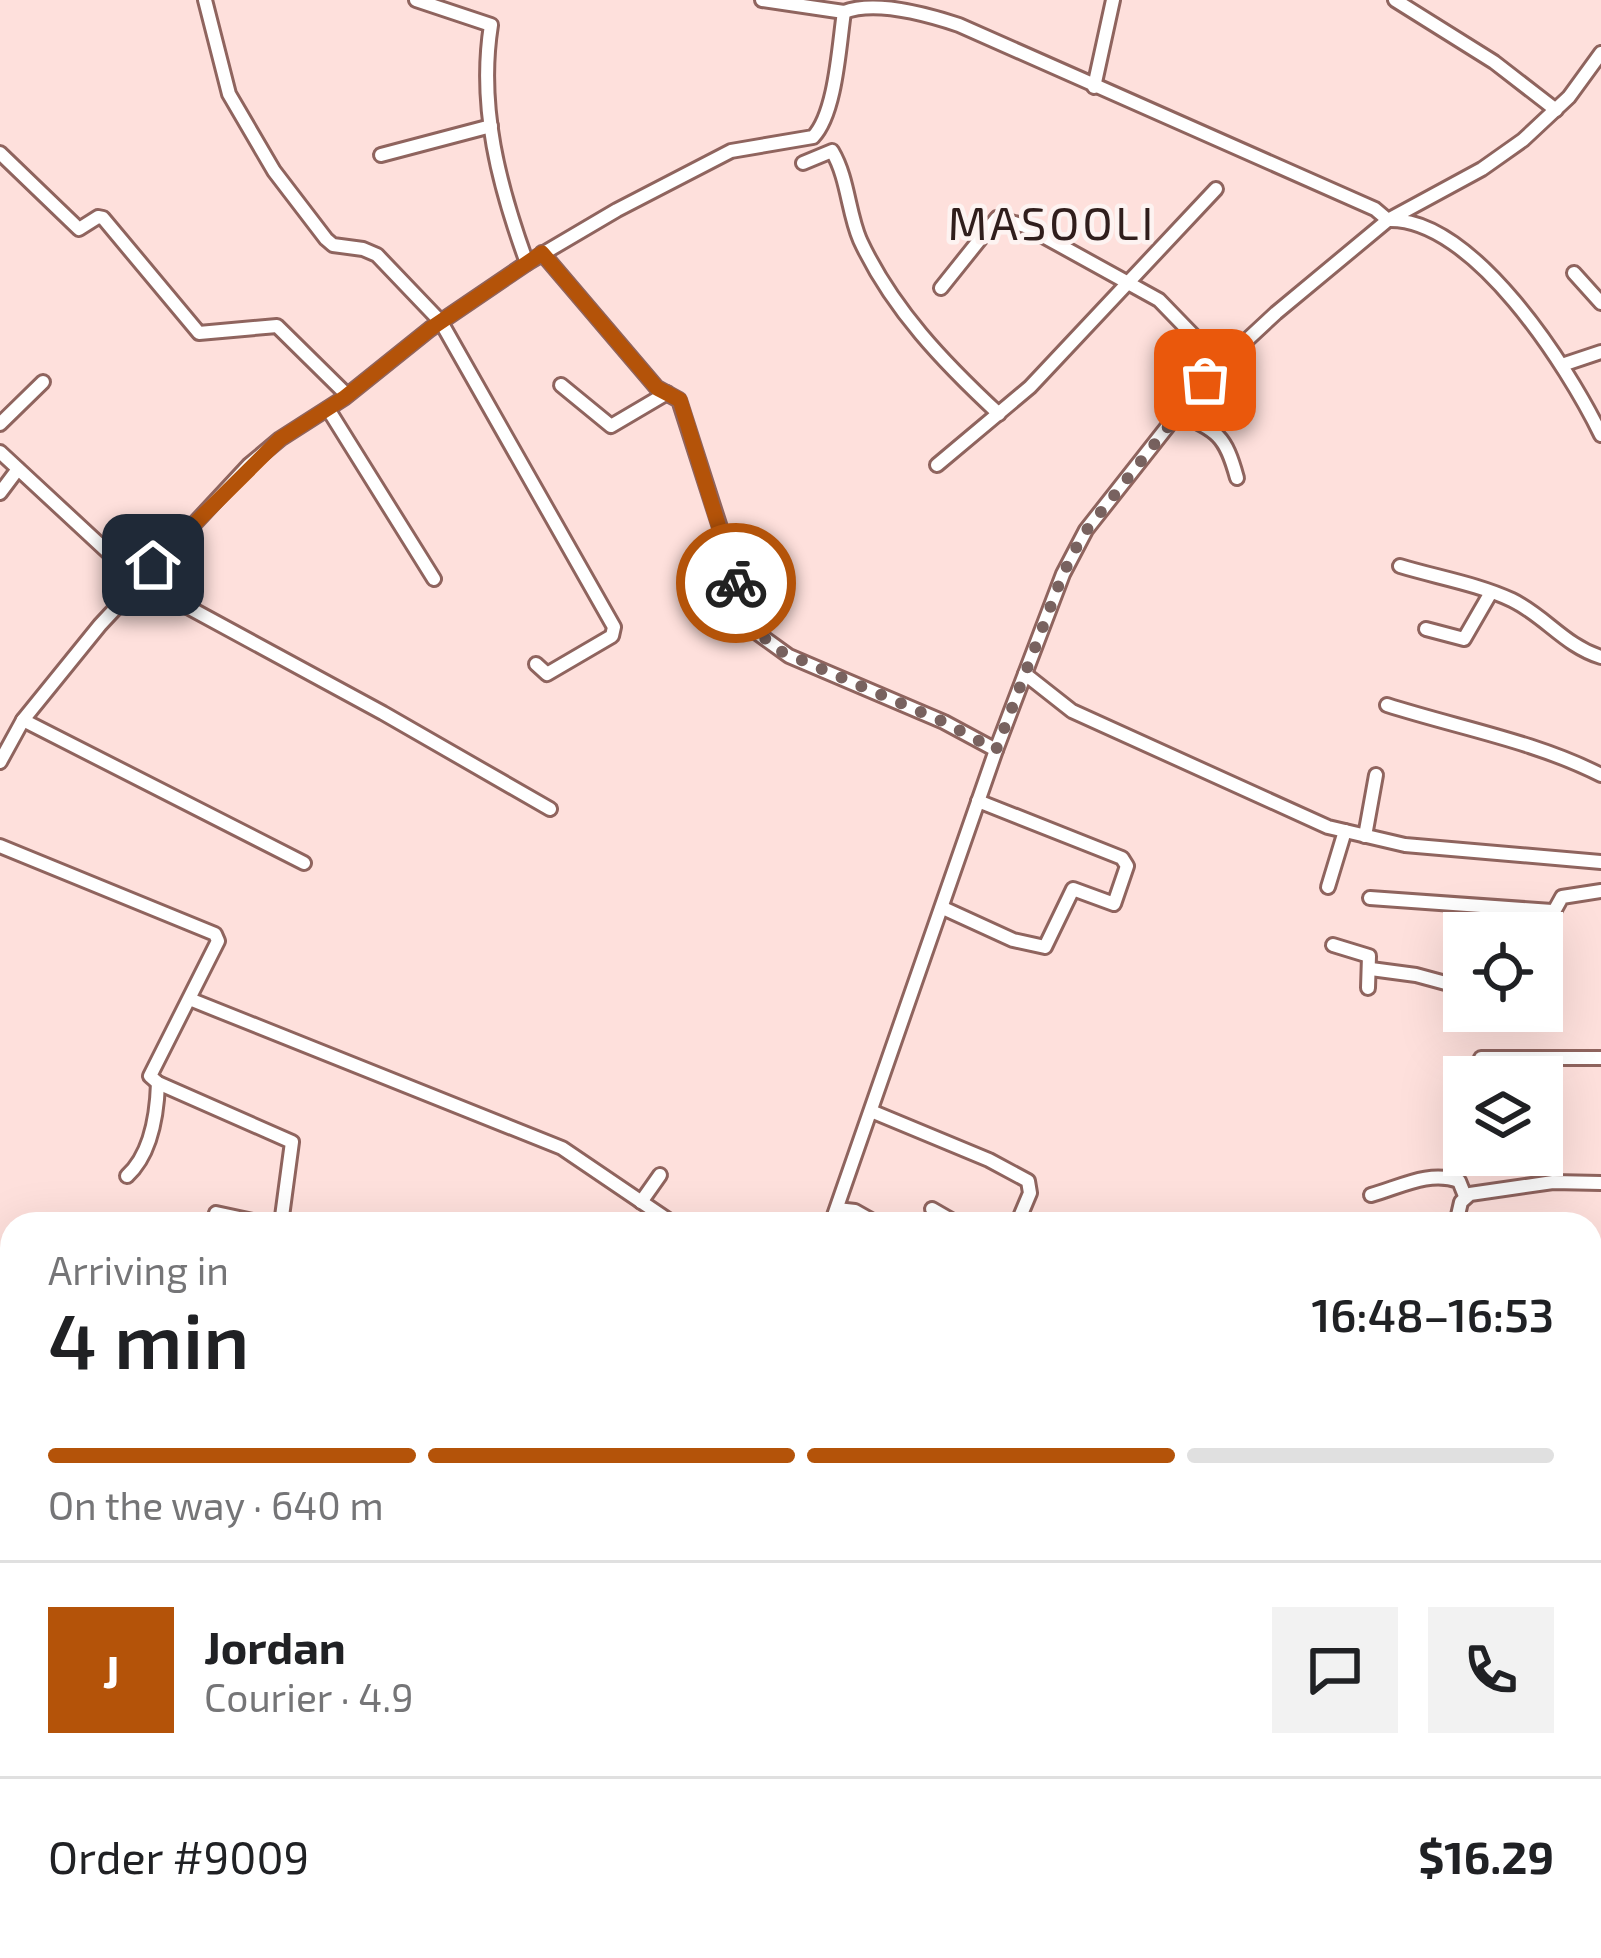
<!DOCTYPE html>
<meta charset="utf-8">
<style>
body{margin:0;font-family:"Exo 2",sans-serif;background:#f2f2f2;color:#202124;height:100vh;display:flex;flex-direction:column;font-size:45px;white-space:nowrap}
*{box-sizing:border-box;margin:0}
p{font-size:39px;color:#757577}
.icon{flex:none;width:66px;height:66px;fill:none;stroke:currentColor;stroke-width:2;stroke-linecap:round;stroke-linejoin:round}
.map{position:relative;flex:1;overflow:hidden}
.sheet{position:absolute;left:0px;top:1212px;width:1602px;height:747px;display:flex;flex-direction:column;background:#fff;border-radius:36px 36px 0 0;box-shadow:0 12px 48px #0002}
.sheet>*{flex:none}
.buttons{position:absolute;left:1443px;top:912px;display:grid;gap:24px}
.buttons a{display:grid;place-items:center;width:120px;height:120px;border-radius:0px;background:#fff;box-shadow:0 12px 48px #0002;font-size:60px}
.pin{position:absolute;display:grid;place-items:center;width:102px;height:102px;color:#fff;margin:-51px;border-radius:24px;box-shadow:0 6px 18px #0006}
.courier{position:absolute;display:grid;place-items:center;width:120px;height:120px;margin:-60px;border:9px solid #b45309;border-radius:50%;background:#fff;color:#222;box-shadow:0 3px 15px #0007}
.head em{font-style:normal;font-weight:600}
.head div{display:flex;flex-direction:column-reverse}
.head{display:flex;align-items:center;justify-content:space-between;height:204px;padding:0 48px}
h1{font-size:78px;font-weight:600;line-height:90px}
.bar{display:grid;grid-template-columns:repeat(4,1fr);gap:18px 12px;align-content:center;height:144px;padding:0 48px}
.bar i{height:15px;border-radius:9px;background:#e0e0e0}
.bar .selected{background:#b45309}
.bar p{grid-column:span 4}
.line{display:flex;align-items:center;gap:30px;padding:0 48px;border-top:3px solid #e0e0e0}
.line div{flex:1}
.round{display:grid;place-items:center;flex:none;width:126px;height:126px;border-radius:0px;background:#f2f2f2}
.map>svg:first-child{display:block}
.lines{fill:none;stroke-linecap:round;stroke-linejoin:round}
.minor-casing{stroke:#8f645e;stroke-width:18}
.minor{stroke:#fff;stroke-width:12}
.done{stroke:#78625f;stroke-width:12;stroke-dasharray:0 21.6}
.route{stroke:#b45309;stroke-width:15}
.labels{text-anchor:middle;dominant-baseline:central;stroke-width:9;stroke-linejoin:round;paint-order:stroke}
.quarter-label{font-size:45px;letter-spacing:3px;fill:#301e1c;stroke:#fdf3f1}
</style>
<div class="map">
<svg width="1601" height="1958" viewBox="0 0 1601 1958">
<rect width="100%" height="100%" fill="#fee0dc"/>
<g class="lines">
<g class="minor-casing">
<g id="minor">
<polyline points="205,0 229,94 274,171 326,239 333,245 363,249 377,255 441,322 614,627 612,636 547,674 536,664"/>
<path d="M 416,0 L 491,25 C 478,107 499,186 527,263"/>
<path d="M 762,0 L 844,12 C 875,0 926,14 959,25 L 1375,209 L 1388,220 C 1473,217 1568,367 1601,435"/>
<polyline points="1395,0 1494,62 1556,110"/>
<polyline points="1094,87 1113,0"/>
<polyline points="0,153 79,229 98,217 103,218 199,333 277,326 347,395"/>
<polyline points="381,155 491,126"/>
<path d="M 803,163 L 832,151 C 848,178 848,212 860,240 C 892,309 944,363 999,414"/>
<polyline points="542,253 657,388 679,400 753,630 789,656 944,722 996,750"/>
<polyline points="1574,273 1601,303"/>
<polyline points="941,288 997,218 1025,226 1159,300 1221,364"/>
<polyline points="1565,364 1601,352"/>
<polyline points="561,385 611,426 667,393"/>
<polyline points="328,409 434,579"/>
<path d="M 1177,413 C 1217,431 1225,434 1237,478"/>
<polyline points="0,424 43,382"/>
<polyline points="0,452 138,580 383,713 550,809"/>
<polyline points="937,465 1030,387 1216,189"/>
<polyline points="0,493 18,469"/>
<path d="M 1400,566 C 1436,577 1478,584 1512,600 C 1545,616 1565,646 1601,657"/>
<polyline points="1426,629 1464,639 1490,594"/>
<polyline points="1025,674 1072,711 1328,827 1405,845 1601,862"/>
<path d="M 1387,705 C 1459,728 1534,741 1601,775"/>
<polyline points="23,720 304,863"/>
<path d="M 0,762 L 23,720 L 100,625 L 249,465 L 280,439 L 344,398 L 430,329 L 527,263 L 617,210 L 731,151 L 813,137 C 836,113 839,45 844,12"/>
<polyline points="1365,836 1376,775"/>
<polyline points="0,846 215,934 218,941 150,1076 158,1083 292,1142 281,1224"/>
<polyline points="1328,887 1345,831"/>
<polyline points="1370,898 1552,911"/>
<polyline points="943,908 1013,940 1045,947 1073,889 1114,904 1127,866 1122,858 978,801"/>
<polyline points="1542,933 1562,897 1601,891"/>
<polyline points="1333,945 1369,956 1368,988"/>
<polyline points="1371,969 1416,975 1464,988"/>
<polyline points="192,1000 562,1148 674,1224"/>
<polyline points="1481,1058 1601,1058"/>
<polyline points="871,1111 989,1160 1028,1181 1030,1193 1017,1224"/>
<path d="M 127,1176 C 151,1154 157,1115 158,1083"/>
<path d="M 1371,1195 C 1400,1187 1429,1170 1459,1181 L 1465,1196"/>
<polyline points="641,1202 660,1175"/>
<polyline points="837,1209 855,1211 878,1224"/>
<polyline points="932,1209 958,1224"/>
<polyline points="216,1213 267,1224"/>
<polyline points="831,1224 996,750 1063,574 1086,530 1205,379 1276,313 1388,220 1482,169 1523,140 1569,97 1601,53"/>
<polyline points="1456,1224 1461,1202 1470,1194 1553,1182 1601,1183"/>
<polyline points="0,1293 12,1298"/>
<polyline points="1590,1309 1601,1312"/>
<polyline points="1590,1391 1601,1400"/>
<polyline points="1590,1501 1597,1506 1601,1531"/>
<polyline points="0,1574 12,1578"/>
<polyline points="1590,1605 1601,1602"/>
<polyline points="1590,1872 1601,1865"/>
<polyline points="535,1947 550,1958"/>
<polyline points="1512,1947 1519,1958"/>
<polyline points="384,1958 392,1947"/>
</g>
</g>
<use href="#minor" class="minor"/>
</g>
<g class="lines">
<polyline class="done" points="736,583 749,624 778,650 944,722 996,750 1063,574 1082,536 1205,380"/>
<polyline class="route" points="153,565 280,439 344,398 430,329 542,253 657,388 680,400 736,583"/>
</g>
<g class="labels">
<g class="quarter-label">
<text x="1052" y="222">MASOOLI</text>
</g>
</g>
</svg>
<div class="buttons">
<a><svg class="icon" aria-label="locate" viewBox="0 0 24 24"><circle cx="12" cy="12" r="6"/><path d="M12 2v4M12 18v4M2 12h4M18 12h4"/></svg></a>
<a><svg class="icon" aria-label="layers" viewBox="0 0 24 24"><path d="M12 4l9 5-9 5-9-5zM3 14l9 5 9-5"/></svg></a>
</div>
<div class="pin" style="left:1205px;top:380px;background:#ea580c"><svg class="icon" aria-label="bag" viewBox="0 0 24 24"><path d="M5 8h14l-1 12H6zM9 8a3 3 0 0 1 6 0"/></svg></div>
<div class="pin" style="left:153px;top:565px;background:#1f2937"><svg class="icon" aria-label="home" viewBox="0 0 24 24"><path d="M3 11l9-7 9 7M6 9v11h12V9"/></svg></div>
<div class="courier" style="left:736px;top:583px"><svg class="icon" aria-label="bike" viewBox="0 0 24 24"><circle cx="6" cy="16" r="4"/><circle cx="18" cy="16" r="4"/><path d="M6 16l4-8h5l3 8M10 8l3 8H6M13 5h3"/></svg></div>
<section class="sheet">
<div class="head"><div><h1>4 min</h1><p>Arriving in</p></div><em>16:48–16:53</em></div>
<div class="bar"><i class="selected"></i><i class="selected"></i><i class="selected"></i><i></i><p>On the way · 640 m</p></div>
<div class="line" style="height:216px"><b class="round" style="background:#b45309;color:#fff">J</b><div><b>Jordan</b><p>Courier · 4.9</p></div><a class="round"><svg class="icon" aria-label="chat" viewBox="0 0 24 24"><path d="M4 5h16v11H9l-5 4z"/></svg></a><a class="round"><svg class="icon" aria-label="phone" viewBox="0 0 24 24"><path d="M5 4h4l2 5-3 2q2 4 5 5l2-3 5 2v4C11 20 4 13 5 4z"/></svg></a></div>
<div class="line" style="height:156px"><div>Order #9009</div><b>$16.29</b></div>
</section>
</div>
